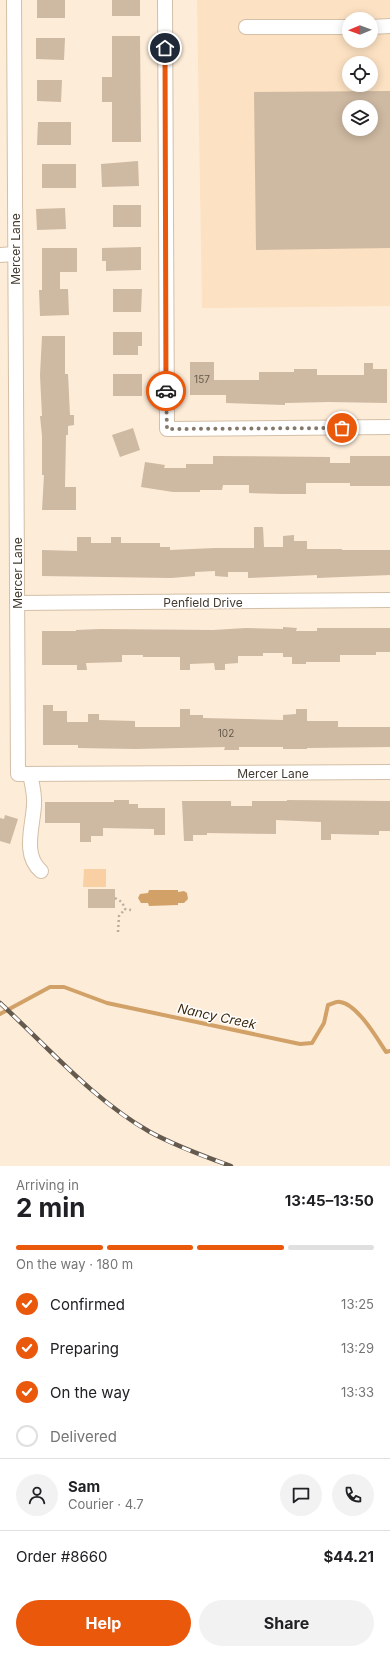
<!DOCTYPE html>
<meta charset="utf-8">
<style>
body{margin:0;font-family:Inter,sans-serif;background:#f2f2f2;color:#202124;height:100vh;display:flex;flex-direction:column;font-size:15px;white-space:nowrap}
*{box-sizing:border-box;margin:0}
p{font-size:13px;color:#757577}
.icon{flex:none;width:22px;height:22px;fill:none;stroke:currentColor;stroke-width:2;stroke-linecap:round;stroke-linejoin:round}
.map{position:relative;height:1166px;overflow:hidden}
.details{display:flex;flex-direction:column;background:#fff;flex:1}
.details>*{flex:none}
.needle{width:26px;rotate:269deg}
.buttons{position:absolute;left:342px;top:12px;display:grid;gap:8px}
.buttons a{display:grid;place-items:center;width:36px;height:36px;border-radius:50%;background:#fff;box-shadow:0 2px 10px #0003;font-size:20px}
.pin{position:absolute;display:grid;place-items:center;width:34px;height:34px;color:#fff;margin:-17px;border:2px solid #fff;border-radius:50%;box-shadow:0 1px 4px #0007}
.courier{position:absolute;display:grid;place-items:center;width:40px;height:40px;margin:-20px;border:3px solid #ea580c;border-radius:50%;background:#fff;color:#222;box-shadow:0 1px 5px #0007}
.headline em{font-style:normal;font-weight:700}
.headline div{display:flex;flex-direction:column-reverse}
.headline{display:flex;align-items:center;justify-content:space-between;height:68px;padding:0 16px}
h1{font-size:26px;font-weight:700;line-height:30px}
.bar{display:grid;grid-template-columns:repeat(4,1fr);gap:6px 4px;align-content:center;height:48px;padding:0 16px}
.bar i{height:5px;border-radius:3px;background:#e0e0e0}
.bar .current{background:#ea580c}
.bar p{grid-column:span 4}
.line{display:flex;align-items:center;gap:10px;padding:0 16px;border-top:1px solid #e0e0e0}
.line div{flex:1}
.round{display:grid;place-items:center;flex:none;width:42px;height:42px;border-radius:21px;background:#f2f2f2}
ol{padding:0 16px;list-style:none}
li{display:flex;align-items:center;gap:12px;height:44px}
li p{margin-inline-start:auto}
li .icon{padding:4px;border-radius:50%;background:#ea580c;color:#fff;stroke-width:4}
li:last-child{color:#757577}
li i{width:22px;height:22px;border:2px solid #e0e0e0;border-radius:50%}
.primary-button{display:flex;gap:8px;margin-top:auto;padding:8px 16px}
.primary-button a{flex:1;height:46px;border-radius:24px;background:#ea580c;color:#fff;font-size:16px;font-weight:700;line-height:46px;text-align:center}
.primary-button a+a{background:#f2f2f2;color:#202124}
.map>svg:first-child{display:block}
.built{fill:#fce1c2;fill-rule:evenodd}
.green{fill:#f8d0a3}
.water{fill:#d1a167}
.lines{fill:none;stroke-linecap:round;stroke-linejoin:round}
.stream{stroke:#d1a167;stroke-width:4}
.building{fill:#ceb9a2;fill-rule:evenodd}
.minor-casing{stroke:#d4bfa7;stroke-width:16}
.path{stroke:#bbad9d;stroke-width:2.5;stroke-dasharray:2 3;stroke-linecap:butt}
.minor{stroke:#fff;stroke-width:14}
.rail-casing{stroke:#645a4e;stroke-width:4.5}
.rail{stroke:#fff;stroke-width:3;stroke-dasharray:9;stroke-linecap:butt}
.done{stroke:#84786b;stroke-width:4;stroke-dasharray:0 7.2}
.route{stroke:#ea580c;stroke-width:5}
.labels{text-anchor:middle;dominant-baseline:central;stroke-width:3;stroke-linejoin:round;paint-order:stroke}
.number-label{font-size:10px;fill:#665a4c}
.street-label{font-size:12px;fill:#433a30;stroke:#fff}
.water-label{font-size:13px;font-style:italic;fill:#3d290e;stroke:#fff}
</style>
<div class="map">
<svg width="390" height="1166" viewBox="0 0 390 1166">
<rect width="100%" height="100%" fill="#fdecd8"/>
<path class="built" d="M 197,0 L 390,0 L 390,306 L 202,308 ZM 349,19 L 371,19 L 371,41 L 349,41 ZM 349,63 L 371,63 L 371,85 L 349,85 ZM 349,107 L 371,107 L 371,129 L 349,129 Z"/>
<polygon class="green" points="84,869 106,869 106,887 83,887"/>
<polygon class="water" points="149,890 178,890 178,892 184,891 187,893 188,899 184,903 178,903 178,905 149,906 148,903 141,903 138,898 140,894 148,893"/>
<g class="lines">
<path class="stream" d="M 0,1014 L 50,987 L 64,987 L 107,1003 L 300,1044 L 312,1043 L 324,1023 L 328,1005 C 332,1004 336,1001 340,1002 C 357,1004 377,1038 386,1052 L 390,1051"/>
</g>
<g class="building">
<rect x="37" y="0" width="28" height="18"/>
<rect x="112" y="0" width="28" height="16"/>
<polygon points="112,36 140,36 141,142 112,142 112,102 102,102 102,77 112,77"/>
<polygon points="36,38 65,38 64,60 36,59"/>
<polygon points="37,80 62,80 61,102 37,101"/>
<path d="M 390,91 L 390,248 L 256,250 L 254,92 ZM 349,107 L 371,107 L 371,129 L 349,129 Z"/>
<polygon points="38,122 71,122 71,145 37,145"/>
<polygon points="138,161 139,186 102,187 101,164"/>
<rect x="42" y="164" width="34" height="24"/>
<rect x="113" y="205" width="28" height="22"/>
<polygon points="65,208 66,229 37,230 36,209"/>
<polygon points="141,247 141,270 106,271 106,261 102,261 102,248"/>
<polygon points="42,248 77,248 77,272 60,272 60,289 68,289 69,315 40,316 39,290 42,290"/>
<polygon points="113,289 142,289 141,312 113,312"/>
<polygon points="113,332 142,332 142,346 138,346 138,355 113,355"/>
<polygon points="42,336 65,336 65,374 68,374 70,415 74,415 74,425 68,426 68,435 66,435 65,487 76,487 76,510 42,510 44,475 42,475 42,436 40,416 42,416 40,375"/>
<polygon points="190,362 214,362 214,380 259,380 259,372 294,372 294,369 317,369 317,375 364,375 364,363 373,363 373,369 387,369 387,403 329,402 285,403 285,405 226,403 226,395 190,395"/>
<rect x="113" y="374" width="29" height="22"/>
<polygon points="133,428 140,450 120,457 112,435"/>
<polygon points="213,456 330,457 330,463 350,463 350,456 390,456 390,486 350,486 350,483 306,483 306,494 282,494 249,493 249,485 223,485 222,490 200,490 200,492 173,492 141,487 145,462 165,465 164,468 186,468 186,464 213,464"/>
<polygon points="254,527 263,527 264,547 283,547 283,536 294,535 294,541 307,541 307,549 342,549 342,550 390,550 390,575 317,578 317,575 248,578 248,572 228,572 228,577 215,576 215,571 195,572 195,576 171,578 42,576 42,550 77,551 77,537 91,537 91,543 111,543 111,537 121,537 121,543 160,543 160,547 170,547 170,550 215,548 254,548"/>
<polygon points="283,627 297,628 296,631 317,631 317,628 390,628 390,652 376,652 376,655 340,655 340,662 306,662 306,664 292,664 292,657 283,657 283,653 263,653 263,656 238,656 238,663 225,664 225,670 215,670 214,663 190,664 190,670 180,670 180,657 143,657 143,655 122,655 122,662 86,663 87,670 77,670 77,665 42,665 42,631 76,631 76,630 100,629 213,630 246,628 283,629"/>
<polygon points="43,705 53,705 53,711 67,711 67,722 88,722 88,714 99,714 99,720 135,721 135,727 180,727 180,709 190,709 190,715 203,715 203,718 283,720 283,715 296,714 296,709 307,709 307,721 338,721 338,727 390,727 390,747 307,748 307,749 283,749 283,747 239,747 239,750 224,750 225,747 135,749 78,748 78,745 43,745"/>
<polygon points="114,800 129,800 129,804 138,804 138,808 165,808 165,835 154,835 154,829 103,828 103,836 91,836 91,842 80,842 80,823 45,823 45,802 114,802"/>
<polygon points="287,800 390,801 390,831 379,831 379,835 331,834 331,840 321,840 321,822 276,820 276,834 207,833 207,835 193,835 193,841 184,841 182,801 231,801 231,806 252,806 252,801 287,801"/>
<polygon points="5,815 18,819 10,844 0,841 0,818 4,819"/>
<rect x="88" y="889" width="27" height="19"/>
</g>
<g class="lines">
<g class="minor-casing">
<g id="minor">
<polyline points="14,0 18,774 390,772"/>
<polyline points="165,0 167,429 390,427"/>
<polyline points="246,27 349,27"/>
<polyline points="371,27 390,26"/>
<polyline points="0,255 15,254"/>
<polyline points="17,603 390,600"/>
<path d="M 30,774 C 32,784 35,795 34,805 C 33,826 22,855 41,871"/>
</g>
</g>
<g class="path">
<polyline points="115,898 122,902 125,909 131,910"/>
<polyline points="118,932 119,916 125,909"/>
</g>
<use href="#minor" class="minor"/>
<g class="rail-casing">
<path id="rail" d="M 0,1003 C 48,1047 92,1099 150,1132 C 176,1146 203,1156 231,1166"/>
</g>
<use href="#rail" class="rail"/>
</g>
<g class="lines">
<polyline class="done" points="166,391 167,429 342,428"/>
<polyline class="route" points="165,48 166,391"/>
</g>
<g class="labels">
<g class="number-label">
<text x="202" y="379">157</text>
<text x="226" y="733">102</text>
</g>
<g class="street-label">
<text transform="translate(15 249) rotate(-90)">Mercer Lane</text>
<text transform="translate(17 573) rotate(-90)">Mercer Lane</text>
<text x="203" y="602">Penfield Drive</text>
<text x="273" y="773">Mercer Lane</text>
</g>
<g class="water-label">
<text transform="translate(217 1016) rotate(12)">Nancy Creek</text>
</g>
</g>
</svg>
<div class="buttons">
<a><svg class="needle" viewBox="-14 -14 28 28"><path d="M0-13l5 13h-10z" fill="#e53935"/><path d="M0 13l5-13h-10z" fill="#757577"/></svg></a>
<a><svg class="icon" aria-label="locate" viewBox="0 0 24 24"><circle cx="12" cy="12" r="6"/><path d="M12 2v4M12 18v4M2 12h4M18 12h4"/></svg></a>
<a><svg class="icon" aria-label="layers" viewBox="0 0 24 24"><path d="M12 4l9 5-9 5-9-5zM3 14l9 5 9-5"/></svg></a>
</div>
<div class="pin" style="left:342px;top:428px;background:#ea580c"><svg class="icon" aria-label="bag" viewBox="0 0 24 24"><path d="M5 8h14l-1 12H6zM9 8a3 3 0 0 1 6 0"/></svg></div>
<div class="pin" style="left:165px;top:48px;background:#1f2937"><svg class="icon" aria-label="home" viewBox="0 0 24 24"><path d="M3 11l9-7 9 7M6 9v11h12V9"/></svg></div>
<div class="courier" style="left:166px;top:391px"><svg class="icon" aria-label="car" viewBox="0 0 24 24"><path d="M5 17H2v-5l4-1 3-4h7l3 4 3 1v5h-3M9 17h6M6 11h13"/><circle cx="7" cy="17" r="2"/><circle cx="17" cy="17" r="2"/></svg></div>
</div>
<section class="details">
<div class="headline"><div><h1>2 min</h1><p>Arriving in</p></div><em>13:45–13:50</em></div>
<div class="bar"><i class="current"></i><i class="current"></i><i class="current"></i><i></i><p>On the way · 180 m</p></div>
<ol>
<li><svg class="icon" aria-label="check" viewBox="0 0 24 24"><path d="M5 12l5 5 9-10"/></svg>Confirmed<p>13:25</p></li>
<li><svg class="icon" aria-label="check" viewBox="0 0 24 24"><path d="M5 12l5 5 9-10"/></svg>Preparing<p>13:29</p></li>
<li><svg class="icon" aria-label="check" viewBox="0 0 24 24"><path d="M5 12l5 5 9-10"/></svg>On the way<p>13:33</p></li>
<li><i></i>Delivered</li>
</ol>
<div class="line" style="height:72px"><a class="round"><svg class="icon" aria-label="person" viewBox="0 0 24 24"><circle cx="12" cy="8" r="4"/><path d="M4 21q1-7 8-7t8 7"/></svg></a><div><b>Sam</b><p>Courier · 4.7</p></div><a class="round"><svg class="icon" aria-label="chat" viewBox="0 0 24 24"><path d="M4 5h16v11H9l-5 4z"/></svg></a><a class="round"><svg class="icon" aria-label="phone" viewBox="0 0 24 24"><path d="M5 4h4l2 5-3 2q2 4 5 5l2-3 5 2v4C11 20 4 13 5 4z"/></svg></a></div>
<div class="line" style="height:52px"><div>Order #8660</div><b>$44.21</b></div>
<div class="primary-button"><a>Help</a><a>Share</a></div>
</section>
